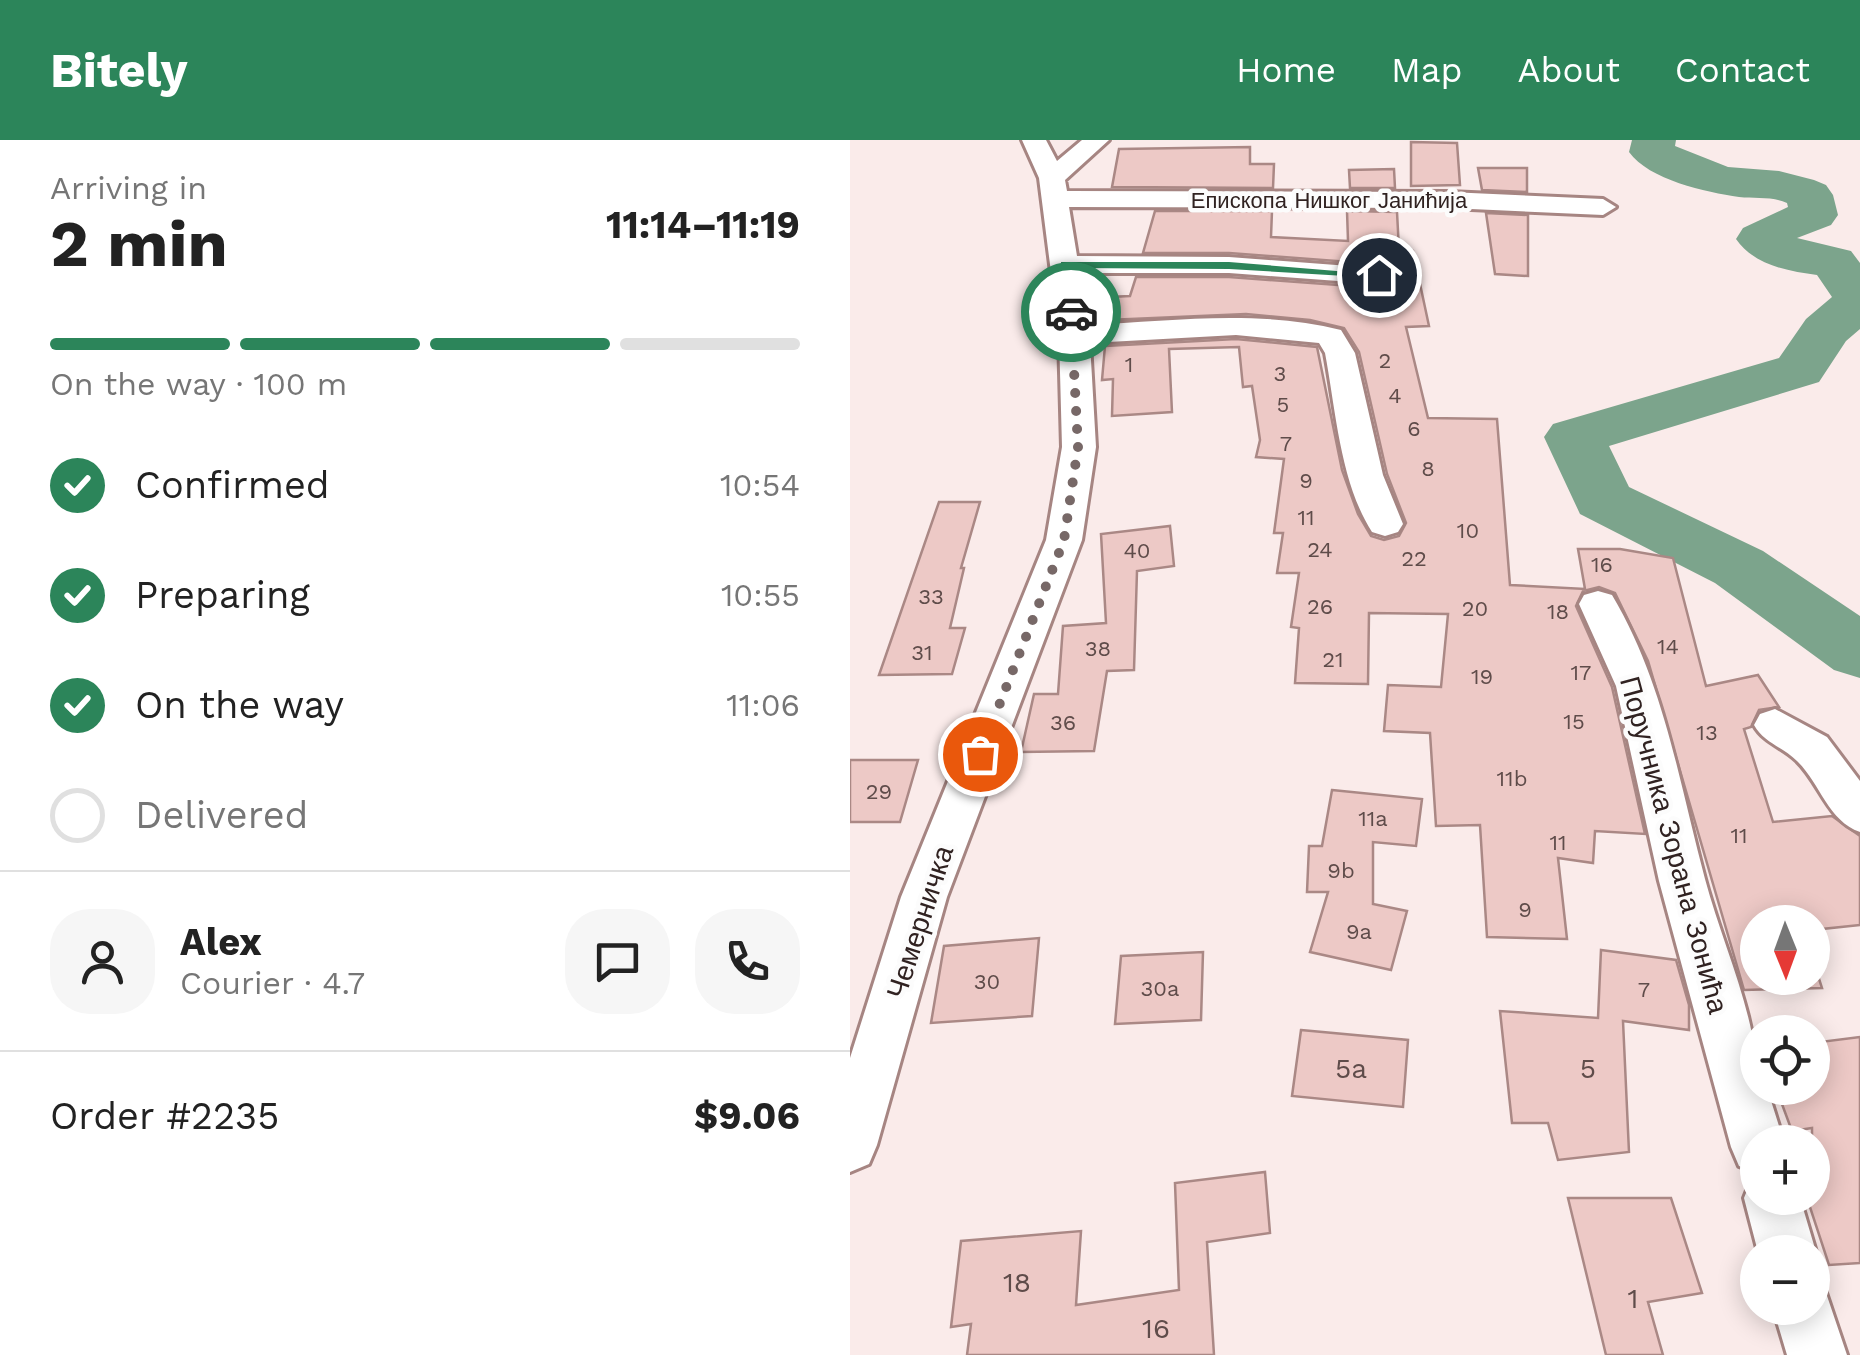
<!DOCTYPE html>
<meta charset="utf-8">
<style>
body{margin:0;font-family:"Work Sans",sans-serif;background:#f6f6f6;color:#222;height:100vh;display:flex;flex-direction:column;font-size:38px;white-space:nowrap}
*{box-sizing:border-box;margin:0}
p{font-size:32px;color:#767676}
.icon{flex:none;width:55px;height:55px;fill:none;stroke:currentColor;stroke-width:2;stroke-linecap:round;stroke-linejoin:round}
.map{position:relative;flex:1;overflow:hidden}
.sheet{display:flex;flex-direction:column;background:#fff;width:850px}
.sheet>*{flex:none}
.needle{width:65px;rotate:179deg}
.controls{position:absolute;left:890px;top:765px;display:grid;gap:20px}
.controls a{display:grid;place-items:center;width:90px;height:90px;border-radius:50%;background:#fff;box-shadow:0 5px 25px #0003;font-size:50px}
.pin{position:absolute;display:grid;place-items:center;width:85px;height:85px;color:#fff;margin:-42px;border:5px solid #fff;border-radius:50%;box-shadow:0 2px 10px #0007}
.courier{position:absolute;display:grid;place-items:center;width:100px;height:100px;margin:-50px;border:8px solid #2c855a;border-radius:50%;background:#fff;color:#222;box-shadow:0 2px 12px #0007}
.overview em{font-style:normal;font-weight:700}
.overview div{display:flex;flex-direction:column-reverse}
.overview{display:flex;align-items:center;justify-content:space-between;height:170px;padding:0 50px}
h1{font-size:65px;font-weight:700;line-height:75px}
.bar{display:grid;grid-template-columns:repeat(4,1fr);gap:15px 10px;align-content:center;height:120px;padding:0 50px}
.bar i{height:12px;border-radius:8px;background:#e0e0e0}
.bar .active{background:#2c855a}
.bar p{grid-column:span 4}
.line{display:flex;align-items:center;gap:25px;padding:0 50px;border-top:2px solid #e0e0e0}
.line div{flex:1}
.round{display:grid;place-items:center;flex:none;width:105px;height:105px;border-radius:40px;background:#f6f6f6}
ol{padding:0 50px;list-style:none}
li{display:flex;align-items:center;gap:30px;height:110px}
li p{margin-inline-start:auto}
li .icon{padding:10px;border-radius:50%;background:#2c855a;color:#fff;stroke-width:4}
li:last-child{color:#767676}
li i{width:55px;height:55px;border:5px solid #e0e0e0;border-radius:50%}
header{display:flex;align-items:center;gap:60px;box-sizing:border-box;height:140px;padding:0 50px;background:#2c855a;color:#fff}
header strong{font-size:48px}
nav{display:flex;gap:55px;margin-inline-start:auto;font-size:35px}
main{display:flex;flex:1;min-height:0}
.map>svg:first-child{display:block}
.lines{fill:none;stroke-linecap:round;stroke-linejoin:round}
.river{fill:#7ca48c;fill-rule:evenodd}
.building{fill:#edc9c6;stroke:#aa8885;stroke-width:2.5}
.minor-casing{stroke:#a68582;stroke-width:6}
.minor{fill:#fff;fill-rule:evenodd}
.route{fill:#2c855a}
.done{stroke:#776867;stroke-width:10;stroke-dasharray:0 18}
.labels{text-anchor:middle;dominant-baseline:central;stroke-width:9;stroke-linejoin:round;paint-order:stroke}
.far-street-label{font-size:22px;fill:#302221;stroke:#fcfcfc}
.number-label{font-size:22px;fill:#5f4c4a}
.street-label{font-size:28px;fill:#302221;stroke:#fcfcfc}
.near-number-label{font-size:28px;fill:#5f4c4a}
</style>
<header>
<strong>Bitely</strong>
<nav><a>Home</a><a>Map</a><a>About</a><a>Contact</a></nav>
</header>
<main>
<section class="sheet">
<div class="overview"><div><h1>2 min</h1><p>Arriving in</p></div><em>11:14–11:19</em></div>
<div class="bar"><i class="active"></i><i class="active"></i><i class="active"></i><i></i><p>On the way · 100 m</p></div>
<ol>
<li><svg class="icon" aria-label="check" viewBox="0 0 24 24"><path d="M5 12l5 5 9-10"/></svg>Confirmed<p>10:54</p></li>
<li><svg class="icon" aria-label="check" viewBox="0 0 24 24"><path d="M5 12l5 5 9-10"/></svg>Preparing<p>10:55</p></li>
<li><svg class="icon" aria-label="check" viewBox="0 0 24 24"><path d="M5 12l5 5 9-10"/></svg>On the way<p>11:06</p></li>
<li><i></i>Delivered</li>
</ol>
<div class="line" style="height:180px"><a class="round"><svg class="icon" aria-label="person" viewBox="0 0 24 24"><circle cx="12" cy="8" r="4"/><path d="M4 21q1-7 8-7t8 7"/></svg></a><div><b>Alex</b><p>Courier · 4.7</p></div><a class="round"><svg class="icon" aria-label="chat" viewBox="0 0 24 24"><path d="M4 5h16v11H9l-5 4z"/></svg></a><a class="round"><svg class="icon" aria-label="phone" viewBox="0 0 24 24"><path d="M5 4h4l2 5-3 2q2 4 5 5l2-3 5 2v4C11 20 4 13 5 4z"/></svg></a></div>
<div class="line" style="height:130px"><div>Order #2235</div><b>$9.06</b></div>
</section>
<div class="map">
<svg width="1010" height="1215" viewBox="0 0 1010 1215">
<rect width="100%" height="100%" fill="#faebea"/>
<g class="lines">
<path class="river" d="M 782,0 L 826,0 L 825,6 L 878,27 L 929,31 L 964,40 L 976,45 L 983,55 L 988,75 L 981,85 L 947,98 L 1001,111 L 1010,123 L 1010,189 L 996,201 L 969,242 L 759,306 L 779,347 L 913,411 L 1010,476 L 1010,538 L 984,530 L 865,443 L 730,374 L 694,297 L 703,284 L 929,218 L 956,179 L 982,157 L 967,135 C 937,131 904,125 886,99 L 893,88 L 938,67 L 937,63 C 922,56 905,59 889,57 C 856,52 799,40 779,12 Z"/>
</g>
<g class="building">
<polygon points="561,2 607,3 610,45 561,46"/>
<polygon points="400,7 400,24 424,24 423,48 262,47 269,9"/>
<polygon points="628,28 677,28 677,52 632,50"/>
<polygon points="544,29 545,48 500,48 499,30"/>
<polygon points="305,71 422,71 421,97 498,101 497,71 547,72 549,110 563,111 579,186 556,187 578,278 647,279 660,445 735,449 728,409 770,409 823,418 856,546 908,535 929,567 909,570 901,587 894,589 923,682 982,676 1010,696 1010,785 962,790 962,782 908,782 908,838 962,838 962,817 972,848 894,850 798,521 765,453 749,447 733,451 726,466 762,547 795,694 745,691 743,723 708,718 717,799 637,797 630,685 586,686 580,593 534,591 538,545 591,547 598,474 519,473 518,544 445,543 449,488 441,487 449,433 427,433 433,393 424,393 434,319 406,317 410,300 402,246 393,247 389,207 319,209 322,272 262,276 263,239 252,240 255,206 386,199 467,207 492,330 508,374 521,396 534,400 549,396 556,383 537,334 509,212 494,188 460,180 396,174 257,180 259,157 280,156 286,137 379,137 529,148 542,143 546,133 539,125 379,113 293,113"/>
<polygon points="636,73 678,75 678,136 645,134"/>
<polygon points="89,362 130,362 111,428 114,428 100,488 115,488 102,534 29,535"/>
<polygon points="320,386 324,426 287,431 284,530 257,531 244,611 171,612 184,554 208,554 213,486 256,483 251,394"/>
<polygon points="0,620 68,620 50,682 0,682"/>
<polygon points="482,650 572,659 566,706 523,702 523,764 557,771 541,830 460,812 478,752 457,752 459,706 472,706"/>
<polygon points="189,798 182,876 81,883 94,806"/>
<polygon points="751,810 826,820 839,865 839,890 773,881 779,1012 708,1020 698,983 662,983 650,871 748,878"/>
<polygon points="353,812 351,880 265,884 271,816"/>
<polygon points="451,890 558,900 553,967 442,956"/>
<polygon points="1010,897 1010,1123 979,1125 957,1058 967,1058 962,1045 962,988 942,991 926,948 962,948 962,903"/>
<polygon points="415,1032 420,1093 357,1102 364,1215 117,1215 121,1184 101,1187 111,1101 231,1091 226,1165 329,1150 325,1043"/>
<polygon points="718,1058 821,1058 852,1153 798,1162 813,1215 756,1215"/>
</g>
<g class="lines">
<g class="minor-casing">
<g id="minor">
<path d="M 172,0 L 196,0 L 207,21 L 232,0 L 259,0 L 215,40 L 217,51 L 599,52 L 753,59 L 766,67 L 753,75 L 599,68 L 219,67 L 227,116 L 379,117 L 539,129 L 543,135 L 539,141 L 529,144 L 379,133 L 229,133 L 238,185 C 322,181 407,169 491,190 L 505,213 L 533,335 L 553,384 L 548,392 L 535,396 L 522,392 C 490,342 486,271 475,213 L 469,203 L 386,195 L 240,203 L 246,307 L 232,400 L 97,757 L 27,1005 L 19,1024 L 0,1032 L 0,918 L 51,757 L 196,400 L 212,307 L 209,195 L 189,38 Z"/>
<path d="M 748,451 L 762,455 C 814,542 829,642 855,739 C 873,807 908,877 908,948 L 917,948 L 934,1002 L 908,1002 L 908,1033 L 889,1026 L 881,1007 L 809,741 L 766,546 L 729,464 L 734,455 Z"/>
<path d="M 925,569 L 977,597 L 1010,641 L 1010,692 C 978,681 970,643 947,621 C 933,607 914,603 904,585 L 910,574 Z"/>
<polygon points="908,1036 908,1058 950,1058 966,1112 962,1120 962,1112 908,1112 894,1058 902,1038"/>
<polygon points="962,1142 974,1147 997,1215 937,1215 923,1168 962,1168"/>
</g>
</g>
<use href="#minor" class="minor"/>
</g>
<polygon class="route" points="211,122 379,122 535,135 529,138 379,129 221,128 227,172 221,175 215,172"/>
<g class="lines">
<polyline class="done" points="130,614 214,400 228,307 221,172"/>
</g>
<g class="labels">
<g class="far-street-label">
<text x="479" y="60">Епископа Нишког Јанићија</text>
</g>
<g class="number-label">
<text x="535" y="220">2</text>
<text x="279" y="224">1</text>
<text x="430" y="233">3</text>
<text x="545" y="255">4</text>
<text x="433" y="264">5</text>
<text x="564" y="288">6</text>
<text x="436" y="303">7</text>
<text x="578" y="328">8</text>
<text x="456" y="340">9</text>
<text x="456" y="377">11</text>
<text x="618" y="390">10</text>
<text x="470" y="409">24</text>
<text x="287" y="410">40</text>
<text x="564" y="418">22</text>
<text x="752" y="424">16</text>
<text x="81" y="456">33</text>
<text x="470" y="466">26</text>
<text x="625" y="468">20</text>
<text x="708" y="471">18</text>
<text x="818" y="506">14</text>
<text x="248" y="508">38</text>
<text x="72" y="512">31</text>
<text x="483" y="519">21</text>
<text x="731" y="532">17</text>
<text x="632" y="536">19</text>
<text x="724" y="581">15</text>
<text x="213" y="582">36</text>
<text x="857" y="592">13</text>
<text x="662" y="638">11b</text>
<text x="29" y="651">29</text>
<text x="523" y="678">11a</text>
<text x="889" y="695">11</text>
<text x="708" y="702">11</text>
<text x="491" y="730">9b</text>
<text x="675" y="769">9</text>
<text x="509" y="791">9a</text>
<text x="137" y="841">30</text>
<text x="310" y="848">30a</text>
<text x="794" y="849">7</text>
</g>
<g class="street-label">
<text transform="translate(824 705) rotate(75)">Поручника Зорана Зонића</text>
<text transform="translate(70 782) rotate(-72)">Чемерничка</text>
</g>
<g class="near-number-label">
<text x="501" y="928">5a</text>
<text x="738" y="928">5</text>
<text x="167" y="1142">18</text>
<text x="783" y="1158">1</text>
<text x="306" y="1188">16</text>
</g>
</g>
</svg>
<div class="controls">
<a><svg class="needle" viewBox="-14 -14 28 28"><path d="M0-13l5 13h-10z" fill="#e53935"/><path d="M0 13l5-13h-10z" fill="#767676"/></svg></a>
<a><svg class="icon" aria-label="locate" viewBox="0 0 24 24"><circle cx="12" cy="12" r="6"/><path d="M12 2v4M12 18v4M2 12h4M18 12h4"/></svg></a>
<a>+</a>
<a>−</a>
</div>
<div class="pin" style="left:130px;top:614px;background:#ea580c"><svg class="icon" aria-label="bag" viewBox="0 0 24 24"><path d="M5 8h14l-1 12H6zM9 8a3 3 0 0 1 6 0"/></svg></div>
<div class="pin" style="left:529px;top:135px;background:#1f2937"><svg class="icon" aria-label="home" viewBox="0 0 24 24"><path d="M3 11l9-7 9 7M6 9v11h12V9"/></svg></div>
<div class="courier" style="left:221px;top:172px"><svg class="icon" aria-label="car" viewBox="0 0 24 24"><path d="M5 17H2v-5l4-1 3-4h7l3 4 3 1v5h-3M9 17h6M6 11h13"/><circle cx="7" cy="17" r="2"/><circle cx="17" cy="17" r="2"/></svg></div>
</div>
</main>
